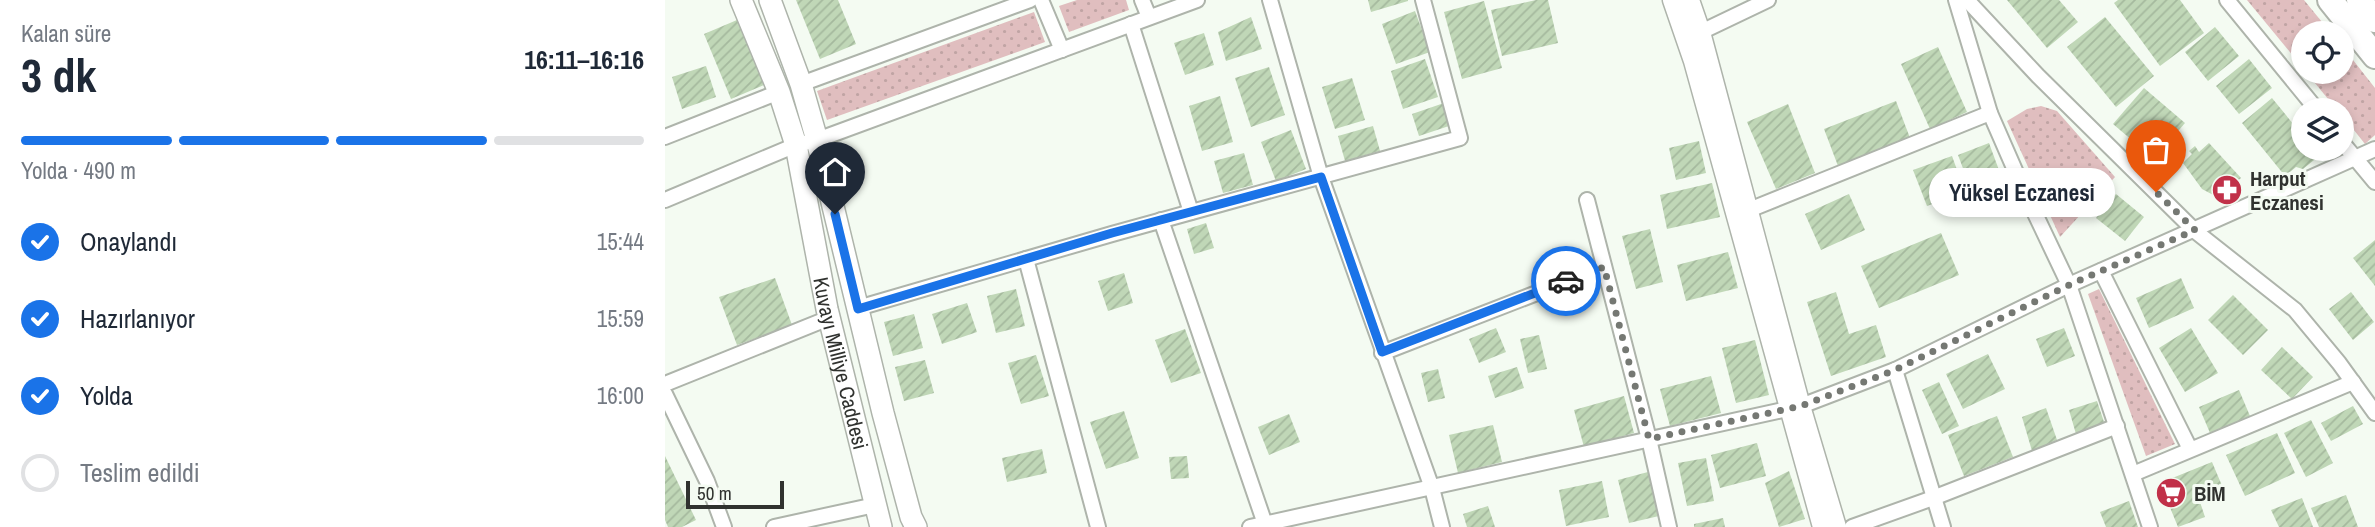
<!DOCTYPE html>
<html lang="tr">
<meta charset="utf-8">
<style>
body{margin:0;font-family:"Archivo Narrow",sans-serif;background:#f2f2f3;color:#1f2937;height:100vh;display:flex;flex-direction:column;font-size:26px;white-space:nowrap}
*{box-sizing:border-box;margin:0}
p{font-size:23px;color:#747a83}
.icon{flex:none;width:38px;height:38px;fill:none;stroke:currentColor;stroke-width:2;stroke-linecap:round;stroke-linejoin:round}
.map{position:relative;flex:1;overflow:hidden}
.drawer{display:flex;flex-direction:column;background:#fff;width:665px}
.drawer>*{flex:none}
.tools{position:absolute;left:1626px;top:21px;display:grid;gap:14px}
.tools a{display:grid;place-items:center;width:63px;height:63px;border-radius:50%;background:#fff;box-shadow:0 4px 10px #0003;font-size:35px}
.scale{position:absolute;left:21px;bottom:18px;width:98px;box-sizing:border-box;padding-left:7px;border:4px solid #30322f;border-top:0;font-size:19px;line-height:24px;white-space:nowrap;color:#30322f;-webkit-text-stroke:5px #f4fbf2;paint-order:stroke}
.pin{position:absolute;display:grid;place-items:center;width:60px;height:60px;color:#fff;margin:-72px -30px;border-radius:50% 50% 50% 0;rotate:-45deg;box-shadow:0 0 7px #0007}
.pin .icon{rotate:45deg}
.courier{position:absolute;display:grid;place-items:center;width:70px;height:70px;margin:-35px;border:5px solid #1a73e8;border-radius:50%;background:#fff;color:#222;box-shadow:0 2px 9px #0007}
.bubble{position:absolute;height:49px;border-radius:24px;background:#fff;box-shadow:0 4px 10px #0003;font-size:23px;font-weight:800;line-height:49px;text-align:center}
.overview em{font-style:normal;font-weight:800}
.overview div{display:flex;flex-direction:column-reverse}
.overview{display:flex;align-items:center;justify-content:space-between;height:119px;padding:0 21px}
h1{font-size:46px;font-weight:800;line-height:52px}
.bar{display:grid;grid-template-columns:repeat(4,1fr);gap:10px 7px;align-content:center;height:84px;padding:0 21px}
.bar i{height:9px;border-radius:5px;background:#e0e1e3}
.bar .selected{background:#1a73e8}
.bar p{grid-column:span 4}
ol{padding:0 21px;list-style:none}
li{display:flex;align-items:center;gap:21px;height:77px}
li p{margin-inline-start:auto}
li .icon{padding:7px;border-radius:50%;background:#1a73e8;color:#fff;stroke-width:4}
li:last-child{color:#747a83}
li i{width:38px;height:38px;border:4px solid #e0e1e3;border-radius:50%}
main{display:flex;flex:1;min-height:0}
.map>svg:first-child{display:block}
.green{fill:url(#green-dots)}
.building{fill:url(#building-hatch)}
.lines{fill:none;stroke-linecap:round;stroke-linejoin:round}
.minor-casing{stroke:#aeb4ab;stroke-width:18}
.tertiary-casing{stroke:#aeb4ab;stroke-width:21}
.secondary-casing{stroke:#aeb4ab;stroke-width:24}
.trunk-casing{stroke:#aeb4ab;stroke-width:28}
.minor{stroke:#fff;stroke-width:14}
.tertiary{stroke:#fff;stroke-width:18}
.secondary{stroke:#fff;stroke-width:21}
.trunk{stroke:#fff;stroke-width:24}
.done{stroke:#757873;stroke-width:7;stroke-dasharray:0 12.6}
.route{stroke:#1a73e8;stroke-width:9}
.labels{text-anchor:middle;dominant-baseline:central;stroke-width:6;stroke-linejoin:round;paint-order:stroke}
.poi-label{font-size:21px;font-weight:bold;fill:#30322f;stroke:#f4fbf2;text-anchor:start}
.street-label{font-size:21px;fill:#30322f;stroke:#f4fbf2}
</style>
<main>
<section class="drawer">
<div class="overview"><div><h1>3 dk</h1><p>Kalan süre</p></div><em>16:11–16:16</em></div>
<div class="bar"><i class="selected"></i><i class="selected"></i><i class="selected"></i><i></i><p>Yolda · 490 m</p></div>
<ol>
<li><svg class="icon" aria-label="check" viewBox="0 0 24 24"><path d="M5 12l5 5 9-10"/></svg>Onaylandı<p>15:44</p></li>
<li><svg class="icon" aria-label="check" viewBox="0 0 24 24"><path d="M5 12l5 5 9-10"/></svg>Hazırlanıyor<p>15:59</p></li>
<li><svg class="icon" aria-label="check" viewBox="0 0 24 24"><path d="M5 12l5 5 9-10"/></svg>Yolda<p>16:00</p></li>
<li><i></i>Teslim edildi</li>
</ol>
</section>
<div class="map">
<svg width="1710" height="527" viewBox="0 0 1710 527">
<defs>
<pattern id="green-dots" width="8" height="8" patternUnits="userSpaceOnUse" patternTransform="scale(1.75)"><rect width="8" height="8" fill="#e0bebf"/><path d="M2 2h.1M6 6h.1" fill="none" stroke="#c0a4a4" stroke-width="1.8" stroke-linecap="round"/></pattern>
<pattern id="building-hatch" width="6" height="6" patternUnits="userSpaceOnUse" patternTransform="scale(1.75)"><rect width="6" height="6" fill="#c0d7b7"/><path d="M-1 1l2-2M0 6l6-6M5 7l2-2" fill="none" stroke="#a5b99e"/></pattern>
</defs>
<rect width="100%" height="100%" fill="#f4fbf2"/>
<g class="green">
<polygon points="412,0 461,0 464,10 404,32 394,6"/>
<polygon points="1582,0 1639,0 1666,33 1638,33 1638,68"/>
<polygon points="369,12 380,42 162,120 152,91"/>
<polygon points="1677,46 1710,88 1710,135 1700,144 1677,115 1676,110 1672,110 1641,72 1676,72"/>
<polygon points="1376,106 1392,111 1450,177 1395,237 1342,121 1362,109"/>
<polygon points="1434,289 1510,444 1481,456 1423,294"/>
</g>
<g class="building">
<polygon points="131,0 173,0 191,44 155,59"/>
<polygon points="703,0 743,0 743,1 706,12"/>
<polygon points="871,0 883,0 893,43 837,56 826,10"/>
<polygon points="1342,0 1394,0 1413,22 1382,48"/>
<polygon points="1453,0 1515,0 1539,33 1495,66 1449,3"/>
<polygon points="819,1 837,68 797,79 779,12"/>
<polygon points="750,11 765,52 731,64 717,24"/>
<polygon points="586,17 597,49 561,61 553,32"/>
<polygon points="1440,17 1489,76 1451,107 1402,47"/>
<polygon points="72,20 99,85 66,99 39,34"/>
<polygon points="1550,27 1574,56 1543,81 1520,52"/>
<polygon points="539,33 549,65 520,75 509,43"/>
<polygon points="1273,47 1302,112 1265,129 1236,64"/>
<polygon points="760,59 773,97 738,109 726,71"/>
<polygon points="1584,59 1607,88 1574,114 1551,86"/>
<polygon points="41,66 51,97 17,109 7,77"/>
<polygon points="604,67 620,115 586,127 570,78"/>
<polygon points="687,78 700,120 670,129 657,87"/>
<polygon points="1479,88 1520,123 1489,159 1448,124"/>
<polygon points="555,96 568,142 537,151 524,106"/>
<polygon points="1607,98 1638,136 1638,149 1648,149 1654,156 1638,169 1631,167 1620,176 1577,123"/>
<polygon points="1231,101 1245,138 1173,166 1159,129"/>
<polygon points="779,103 787,125 754,136 747,114"/>
<polygon points="1123,104 1150,173 1111,189 1082,122"/>
<polygon points="708,126 715,151 680,161 673,136"/>
<polygon points="626,130 641,169 611,181 596,142"/>
<polygon points="1034,141 1041,173 1011,180 1004,148"/>
<polygon points="1324,143 1345,200 1314,211 1293,155"/>
<polygon points="1544,143 1576,178 1555,196 1552,197 1537,189 1518,163 1527,154 1524,151 1530,146 1534,152"/>
<polygon points="579,153 588,185 558,193 549,161"/>
<polygon points="1287,156 1300,192 1262,206 1248,170"/>
<polygon points="1047,183 1055,217 1002,229 995,195"/>
<polygon points="1184,194 1200,230 1156,250 1140,214"/>
<polygon points="1451,194 1479,217 1460,241 1431,218"/>
<polygon points="541,223 549,248 529,254 522,229"/>
<polygon points="985,229 998,282 971,289 957,236"/>
<polygon points="1276,233 1294,275 1214,308 1196,266"/>
<polygon points="1710,240 1710,286 1688,258"/>
<polygon points="1063,252 1073,288 1021,301 1012,265"/>
<polygon points="459,273 468,303 443,311 433,281"/>
<polygon points="110,278 127,325 72,345 54,297"/>
<polygon points="1516,278 1529,308 1484,328 1471,298"/>
<polygon points="351,289 360,326 331,333 322,296"/>
<polygon points="1171,292 1184,334 1211,325 1221,357 1166,376 1142,302"/>
<polygon points="1686,292 1709,322 1688,340 1664,309"/>
<polygon points="1568,295 1603,330 1578,355 1543,320"/>
<polygon points="302,303 312,332 277,344 267,314"/>
<polygon points="249,314 258,348 228,356 219,322"/>
<polygon points="831,328 841,352 814,363 804,339"/>
<polygon points="1399,328 1410,356 1382,367 1371,339"/>
<polygon points="1526,328 1553,373 1520,392 1494,348"/>
<polygon points="520,329 536,373 506,383 490,340"/>
<polygon points="874,335 882,369 863,373 855,339"/>
<polygon points="1090,340 1104,395 1071,403 1057,348"/>
<polygon points="1617,347 1648,377 1627,399 1596,370"/>
<polygon points="1323,354 1340,389 1298,409 1281,374"/>
<polygon points="371,355 384,396 356,404 343,363"/>
<polygon points="260,360 269,393 239,401 230,367"/>
<polygon points="852,367 859,388 830,398 823,376"/>
<polygon points="773,369 780,398 763,402 756,373"/>
<polygon points="1046,376 1056,413 1005,426 995,389"/>
<polygon points="1274,382 1294,426 1277,434 1257,390"/>
<polygon points="1574,390 1585,416 1545,433 1534,407"/>
<polygon points="959,396 969,433 919,447 909,410"/>
<polygon points="1432,401 1440,425 1411,434 1404,410"/>
<polygon points="1688,406 1698,424 1666,441 1656,423"/>
<polygon points="1381,408 1392,440 1367,451 1357,417"/>
<polygon points="459,411 474,458 441,469 425,422"/>
<polygon points="624,414 635,442 604,455 593,427"/>
<polygon points="1332,416 1348,457 1299,476 1283,435"/>
<polygon points="1646,420 1668,463 1641,477 1619,433"/>
<polygon points="828,425 837,462 793,473 784,435"/>
<polygon points="1612,433 1630,473 1580,496 1561,455"/>
<polygon points="1092,443 1101,476 1055,488 1046,455"/>
<polygon points="377,449 382,473 342,482 337,458"/>
<polygon points="0,456 31,520 17,527 3,527 0,520"/>
<polygon points="522,456 524,478 506,479 504,457"/>
<polygon points="1041,458 1049,501 1022,506 1013,463"/>
<polygon points="1547,462 1558,488 1534,499 1540,517 1513,527 1495,483"/>
<polygon points="1124,471 1140,519 1114,527 1100,483"/>
<polygon points="983,472 994,516 964,523 953,480"/>
<polygon points="937,481 944,517 901,526 894,490"/>
<polygon points="1681,495 1693,527 1654,527 1646,508"/>
<polygon points="1637,498 1648,527 1614,527 1606,510"/>
<polygon points="1464,501 1473,527 1441,527 1435,512"/>
<polygon points="823,506 830,527 802,527 798,514"/>
<polygon points="1058,518 1060,527 1029,527 1029,524"/>
</g>
<g class="lines">
<g class="minor-casing">
<g id="minor">
<polyline points="376,0 397,50"/>
<polyline points="477,0 484,17"/>
<polyline points="605,0 656,177 767,488 777,527"/>
<polyline points="1291,0 1325,113 1356,184 1404,285 1485,527"/>
<polyline points="1302,0 1373,76 1530,231 1630,310 1674,363 1710,413"/>
<polyline points="1562,0 1652,110"/>
<polyline points="466,24 526,212"/>
<polyline points="1036,32 1103,0"/>
<polyline points="136,84 365,0"/>
<polyline points="0,137 114,92"/>
<polyline points="1676,141 1710,182"/>
<polyline points="0,200 131,145 152,140 532,0"/>
<polyline points="922,200 984,439 1004,527"/>
<polyline points="1084,210 1325,113"/>
<polyline points="496,220 600,524"/>
<polyline points="361,259 433,527"/>
<polyline points="1436,271 1525,449"/>
<polyline points="193,308 447,234 795,138 758,0"/>
<polyline points="717,353 939,267"/>
<polyline points="1230,370 1278,527"/>
<polyline points="0,384 164,318"/>
<polyline points="0,394 42,481 59,527"/>
<polyline points="1468,474 1688,382"/>
<polyline points="109,527 210,505"/>
<polyline points="585,527 1136,406 1230,370 1404,285 1710,149"/>
<polyline points="1187,527 1268,498 1452,426"/>
</g>
</g>
<g class="tertiary-casing">
<g id="tertiary">
<polyline points="1007,0 1028,61 1157,527"/>
<polyline points="1025,0 1036,32 1136,406 1172,527"/>
</g>
</g>
<g class="secondary-casing">
<g id="secondary">
<path id="s1" d="M 76,0 L 114,92 L 131,145 L 162,309 L 216,527"/>
<polyline points="105,0 136,84 152,140 218,413 246,517 251,527"/>
</g>
</g>
<g class="trunk-casing">
<g id="trunk">
<polyline points="1665,0 1710,56"/>
<polyline points="1694,0 1710,20"/>
</g>
</g>
<use href="#minor" class="minor"/>
<use href="#tertiary" class="tertiary"/>
<use href="#secondary" class="secondary"/>
<use href="#trunk" class="trunk"/>
</g>
<g class="lines">
<polyline class="done" points="901,281 939,267 984,439 1136,406 1230,370 1404,285 1530,230 1491,192"/>
<polyline class="route" points="170,214 193,309 447,233 656,177 717,352 901,281"/>
</g>
<defs>
<g id="pharmacy-disc" transform="scale(1.575)"><circle r="9.5" fill="#c13149" stroke="#f4fbf2"/><path d="M-2-6h4v4h4v4h-4v4h-4v-4h-4v-4h4Z" fill="#fff"/></g>
<g id="supermarket-disc" transform="scale(1.575)"><circle r="9.5" fill="#c13149" stroke="#f4fbf2"/><path d="M-6-5.5h2.5l.6 2H6L4.5 2H-2.5L-4.4-4H-6ZM-1.5 3.2a1.3 1.3 0 1 0 .1 0ZM3 3.2a1.3 1.3 0 1 0 .1 0Z" fill="#fff"/></g>
</defs>
<g fill-rule="evenodd">
<use href="#pharmacy-disc" x="1562" y="190"/>
<use href="#supermarket-disc" x="1506" y="493"/>
</g>
<g class="labels">
<g class="poi-label">
<text x="1585" y="178">Harput<tspan x="1585" dy="24">Eczanesi</tspan></text>
<text x="1529" y="493">BİM</text>
</g>
<g class="street-label">
<text stroke="none"><textPath href="#s1" startOffset="378">Kuvayı Milliye Caddesi</textPath></text>
</g>
</g>
</svg>
<div class="tools">
<a><svg class="icon" aria-label="locate" viewBox="0 0 24 24"><circle cx="12" cy="12" r="6"/><path d="M12 2v4M12 18v4M2 12h4M18 12h4"/></svg></a>
<a><svg class="icon" aria-label="layers" viewBox="0 0 24 24"><path d="M12 4l9 5-9 5-9-5zM3 14l9 5 9-5"/></svg></a>
</div>
<div class="scale">50 m</div>
<div class="pin" style="left:1491px;top:192px;background:#ea580c"><svg class="icon" aria-label="bag" viewBox="0 0 24 24"><path d="M5 8h14l-1 12H6zM9 8a3 3 0 0 1 6 0"/></svg></div>
<div class="pin" style="left:170px;top:214px;background:#1f2937"><svg class="icon" aria-label="home" viewBox="0 0 24 24"><path d="M3 11l9-7 9 7M6 9v11h12V9"/></svg></div>
<div class="courier" style="left:901px;top:281px"><svg class="icon" aria-label="car" viewBox="0 0 24 24"><path d="M5 17H2v-5l4-1 3-4h7l3 4 3 1v5h-3M9 17h6M6 11h13"/><circle cx="7" cy="17" r="2"/><circle cx="17" cy="17" r="2"/></svg></div>
<div class="bubble" style="left:1264px;top:168px;width:186px">Yüksel Eczanesi</div>
</div>
</main>
